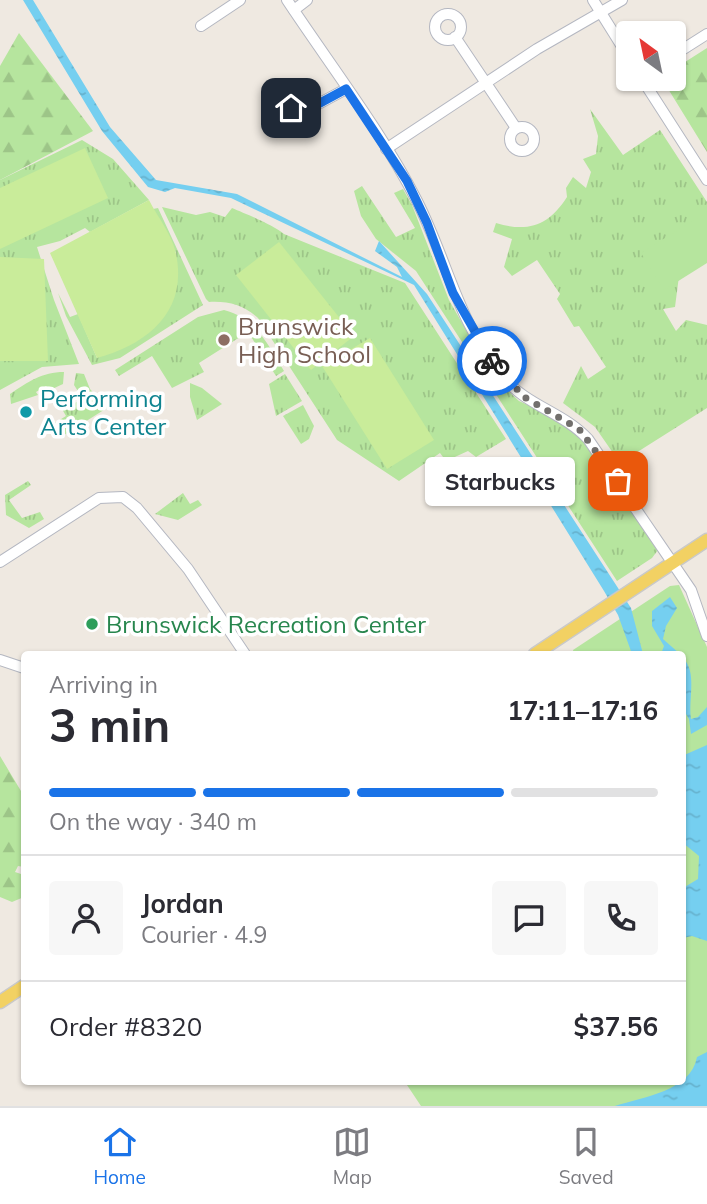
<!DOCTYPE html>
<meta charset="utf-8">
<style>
body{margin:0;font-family:Mulish,sans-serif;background:#f7f7f7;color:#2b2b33;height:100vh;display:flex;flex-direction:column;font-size:26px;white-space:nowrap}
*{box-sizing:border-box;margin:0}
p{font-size:23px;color:#7c7c81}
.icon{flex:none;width:38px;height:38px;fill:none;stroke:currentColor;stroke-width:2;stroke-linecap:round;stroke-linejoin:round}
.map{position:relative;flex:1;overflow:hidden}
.sheet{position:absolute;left:21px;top:651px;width:665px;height:434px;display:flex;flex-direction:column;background:#fff;border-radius:7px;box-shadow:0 2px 5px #0004}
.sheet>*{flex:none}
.needle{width:46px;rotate:327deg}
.tools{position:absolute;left:616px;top:21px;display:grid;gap:14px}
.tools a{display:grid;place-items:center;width:70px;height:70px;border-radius:7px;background:#fff;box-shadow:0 2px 5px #0004;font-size:35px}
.pin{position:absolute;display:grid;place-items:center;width:60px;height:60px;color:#fff;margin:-30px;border-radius:14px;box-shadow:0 4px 10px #0006}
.courier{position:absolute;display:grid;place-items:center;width:70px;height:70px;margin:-35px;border:5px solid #1a73e8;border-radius:50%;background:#fff;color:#222;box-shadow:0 2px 9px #0007}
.bubble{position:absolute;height:49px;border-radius:7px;background:#fff;box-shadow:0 2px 5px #0004;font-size:23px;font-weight:700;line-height:49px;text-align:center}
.overview em{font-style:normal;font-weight:700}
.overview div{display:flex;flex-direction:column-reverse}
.overview{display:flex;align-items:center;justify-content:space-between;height:119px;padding:0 28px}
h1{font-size:46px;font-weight:700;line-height:52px}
.bar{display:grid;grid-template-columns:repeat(4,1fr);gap:10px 7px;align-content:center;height:84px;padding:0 28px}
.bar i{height:9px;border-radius:5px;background:#e1e1e2}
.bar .active{background:#1a73e8}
.bar p{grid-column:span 4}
.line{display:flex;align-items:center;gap:18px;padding:0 28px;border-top:2px solid #e1e1e2}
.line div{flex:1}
.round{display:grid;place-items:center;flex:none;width:74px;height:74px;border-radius:7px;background:#f7f7f7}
.tabs{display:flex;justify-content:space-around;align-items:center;height:98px;border-top:2px solid #e1e1e2;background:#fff;font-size:19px;color:#7c7c81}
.tabs a{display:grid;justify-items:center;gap:4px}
.tabs .active{color:#1a73e8}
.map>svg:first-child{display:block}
.grass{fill:url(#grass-tufts)}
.forest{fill:url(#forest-firs)}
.park{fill:#b6e59e}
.pitch{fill:#c9ec9a}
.water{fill:url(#water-ripples)}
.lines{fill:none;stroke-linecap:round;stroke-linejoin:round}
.minor-casing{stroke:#b4b7c1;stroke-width:12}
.major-casing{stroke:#c9c9c9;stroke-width:15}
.minor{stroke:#fff;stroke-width:10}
.major{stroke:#f2d163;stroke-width:12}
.done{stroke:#726f6d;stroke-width:7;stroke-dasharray:0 12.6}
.route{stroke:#1a73e8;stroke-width:9}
.education-dot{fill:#8d6e63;stroke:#fff;stroke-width:2.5}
.culture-dot{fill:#0f9aa8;stroke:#fff;stroke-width:2.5}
.leisure-dot{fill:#2e9e5b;stroke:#fff;stroke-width:2.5}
.labels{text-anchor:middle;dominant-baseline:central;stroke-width:7;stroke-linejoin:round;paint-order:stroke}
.education-label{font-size:24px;fill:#785e54;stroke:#fff;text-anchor:start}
.culture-label{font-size:24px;fill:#0d838f;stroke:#fff;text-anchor:start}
.leisure-label{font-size:24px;fill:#27864d;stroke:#fff;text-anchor:start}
</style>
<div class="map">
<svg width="707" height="1106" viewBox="0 0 707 1106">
<defs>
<pattern id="grass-tufts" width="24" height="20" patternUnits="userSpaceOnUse" patternTransform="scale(1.75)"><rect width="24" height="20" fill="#b6e59e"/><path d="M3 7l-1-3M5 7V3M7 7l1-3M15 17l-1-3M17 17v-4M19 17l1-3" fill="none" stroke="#9dc588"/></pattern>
<pattern id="forest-firs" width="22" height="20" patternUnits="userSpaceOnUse" patternTransform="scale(1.75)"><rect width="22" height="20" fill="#b6e59e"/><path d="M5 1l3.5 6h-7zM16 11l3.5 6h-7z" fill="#9dc588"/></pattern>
<pattern id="water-ripples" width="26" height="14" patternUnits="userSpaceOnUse" patternTransform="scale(1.75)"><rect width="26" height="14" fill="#75cff0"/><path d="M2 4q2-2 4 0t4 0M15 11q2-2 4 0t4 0" fill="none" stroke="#66b2ce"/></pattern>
</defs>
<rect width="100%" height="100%" fill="#efe9e1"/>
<g class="grass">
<path d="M 590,109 L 623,155 L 660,130 L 707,202 L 707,241 L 679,276 L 675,307 L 663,309 L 676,331 L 686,320 L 707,325 L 707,408 L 620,463 L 595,427 L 563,403 L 581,366 L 588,379 L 606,367 L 579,326 L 574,327 L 557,299 L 560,294 L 537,260 L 512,276 L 504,267 L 512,239 L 493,232 L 496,223 C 529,233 549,225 567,197 L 566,188 L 573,177 L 586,188 L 591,172 L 583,159 L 596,154 L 598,136 Z"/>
<polygon points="82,140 113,159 149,200 90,232 85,228 60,241 37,247 54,300 79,364 42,367 0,390 0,180"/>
<polygon points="362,186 396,237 415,228 394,193 403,189 412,205 449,300 482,358 502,385 519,401 559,419 585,442 658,550 652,558 617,581 416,271 376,239 361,216 354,191"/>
<path d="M 162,207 L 196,215 L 210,212 L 225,217 L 232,208 C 246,214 274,225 284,234 L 405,283 L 506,439 L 476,457 L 468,451 L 446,461 L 440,453 L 399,481 L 337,440 L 258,318 C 243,305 229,301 209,302 L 206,299 Z"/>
<polygon points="158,208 203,305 120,358 92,365 66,316 58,293 70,317 78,314 97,358 176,253 153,209"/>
<path d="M 224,310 C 256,318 268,345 284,371 L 276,376 L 248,332 L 199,363 L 204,372 L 172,388 L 152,356 L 119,376 L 115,370 L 198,317 Z"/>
<path d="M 64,372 L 63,384 L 50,390 L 46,386 L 36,392 L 38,395 L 11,404 L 10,394 C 28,382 42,372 64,372 Z"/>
<polygon points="76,373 84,374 90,389 107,408 61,437 53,424 66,416 62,409 83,399 74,385"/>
<polygon points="285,374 302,401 276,416 269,384"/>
<polygon points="190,383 202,388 222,404 197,420 190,397"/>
<polygon points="303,405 314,426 309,439 301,444 283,416"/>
<polygon points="28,481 31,485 9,500 22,518 40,512 44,519 29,528 6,515 5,495"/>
<polygon points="183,493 190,504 198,500 202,505 178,520 155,514"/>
</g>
<g class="forest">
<polygon points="19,33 93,131 0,180 0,66"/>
<polygon points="707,48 707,152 662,79 674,79 674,69"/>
<polygon points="0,756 24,796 24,867 18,866 15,872 24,875 24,897 12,902 0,897"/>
</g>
<g class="park">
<polygon points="707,212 707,263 664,290 641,253"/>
<polygon points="679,585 707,647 707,1106 421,1106 405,1082 682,1082 682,654 574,654 573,650 670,586"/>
</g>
<g class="pitch">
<polygon points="85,148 108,198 0,249 0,188"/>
<path d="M 149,200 C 157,216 173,236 176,254 C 188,311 148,344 97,358 L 50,253 Z"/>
<polygon points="279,242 354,336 311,370 236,275"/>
<polygon points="0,257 44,259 48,361 0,361"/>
<polygon points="370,338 434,440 387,469 322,366"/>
</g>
<g class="water">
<polygon points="23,0 33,0 110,127 156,180 237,194 402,277 397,267 375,251 379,241 427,294 631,608 643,654 632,654 618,615 604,591 414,285 231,198 175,188 165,192 148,187 102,131"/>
<polygon points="670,597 677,608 666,626 663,639 680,654 661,654 664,646 652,626 652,611"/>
<path d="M 682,657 C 698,672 688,698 691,719 L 698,717 L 707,707 L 707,725 L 691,734 L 689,719 L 683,709 Z"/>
<polygon points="707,745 707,941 692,936 683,938 683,888 698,879 699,856 683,843 682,756"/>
<path d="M 707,1052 L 707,1106 L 615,1106 C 643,1097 691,1091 697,1057 Z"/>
</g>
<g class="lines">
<g class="minor-casing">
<g id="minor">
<path d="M 287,0 C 330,65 382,132 417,201 C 448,262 457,321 503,377 C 527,406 563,412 588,439 L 691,590 L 707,636"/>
<polyline points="593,0 628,56"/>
<polyline points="294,10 307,0"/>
<circle cx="448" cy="27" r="13"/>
<polyline points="201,26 240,0"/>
<polyline points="455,37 516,128"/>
<polyline points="674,55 707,34"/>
<polyline points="642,79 707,180"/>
<circle cx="299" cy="117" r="12"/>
<polyline points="309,109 346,89"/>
<circle cx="522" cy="139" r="12"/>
<polyline points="386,149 537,49 622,0"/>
<polyline points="0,562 99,498 123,497 137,508 188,569 245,654"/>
<polyline points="0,660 24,668"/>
</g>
</g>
<g class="major-casing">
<g id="major">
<polyline points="535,654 707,540"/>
<polyline points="0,1002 24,986"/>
</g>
</g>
<use href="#minor" class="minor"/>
<use href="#major" class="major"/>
</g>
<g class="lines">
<polyline class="done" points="492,361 524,397 579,429 618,481"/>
<polyline class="route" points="291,108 302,105 309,109 346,89 407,181 427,223 453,293 492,361"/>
</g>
<circle class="education-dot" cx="224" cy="340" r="7"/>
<circle class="culture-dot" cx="26" cy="412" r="7"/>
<circle class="leisure-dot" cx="92" cy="624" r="7"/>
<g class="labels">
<g class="education-label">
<text x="238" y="326">Brunswick<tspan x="238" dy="28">High School</tspan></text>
</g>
<g class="culture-label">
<text x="40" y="398">Performing<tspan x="40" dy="28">Arts Center</tspan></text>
</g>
<g class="leisure-label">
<text x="106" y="624">Brunswick Recreation Center</text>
</g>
</g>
</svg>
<div class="tools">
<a><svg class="needle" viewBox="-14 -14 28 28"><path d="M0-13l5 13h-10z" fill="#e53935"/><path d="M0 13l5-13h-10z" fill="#7c7c81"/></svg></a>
</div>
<div class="pin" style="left:618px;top:481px;background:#ea580c"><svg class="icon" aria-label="bag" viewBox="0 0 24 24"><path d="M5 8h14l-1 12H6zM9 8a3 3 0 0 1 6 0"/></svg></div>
<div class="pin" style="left:291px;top:108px;background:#1f2937"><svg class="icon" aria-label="home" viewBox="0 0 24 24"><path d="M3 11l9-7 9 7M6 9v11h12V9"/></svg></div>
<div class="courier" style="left:492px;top:361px"><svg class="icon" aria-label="bike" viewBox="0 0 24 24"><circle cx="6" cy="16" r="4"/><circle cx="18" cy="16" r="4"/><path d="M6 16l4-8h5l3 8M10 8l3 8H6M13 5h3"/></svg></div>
<div class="bubble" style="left:425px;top:457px;width:150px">Starbucks</div>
<section class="sheet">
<div class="overview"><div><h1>3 min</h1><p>Arriving in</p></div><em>17:11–17:16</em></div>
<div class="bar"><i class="active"></i><i class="active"></i><i class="active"></i><i></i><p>On the way · 340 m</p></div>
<div class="line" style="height:126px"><a class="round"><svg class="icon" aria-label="person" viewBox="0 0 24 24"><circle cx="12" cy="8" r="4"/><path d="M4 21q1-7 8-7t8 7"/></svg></a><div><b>Jordan</b><p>Courier · 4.9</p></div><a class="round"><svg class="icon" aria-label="chat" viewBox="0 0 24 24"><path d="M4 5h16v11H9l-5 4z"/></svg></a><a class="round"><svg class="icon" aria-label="phone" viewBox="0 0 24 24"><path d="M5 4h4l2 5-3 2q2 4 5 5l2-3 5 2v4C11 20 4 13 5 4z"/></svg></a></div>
<div class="line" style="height:91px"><div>Order #8320</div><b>$37.56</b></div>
</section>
</div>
<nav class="tabs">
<a class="active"><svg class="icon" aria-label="home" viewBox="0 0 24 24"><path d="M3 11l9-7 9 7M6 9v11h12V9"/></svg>Home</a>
<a><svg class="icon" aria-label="map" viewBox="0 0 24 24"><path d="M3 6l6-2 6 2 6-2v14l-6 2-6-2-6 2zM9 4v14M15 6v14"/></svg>Map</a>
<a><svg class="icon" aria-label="saved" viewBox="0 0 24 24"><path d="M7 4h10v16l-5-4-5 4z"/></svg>Saved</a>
</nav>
